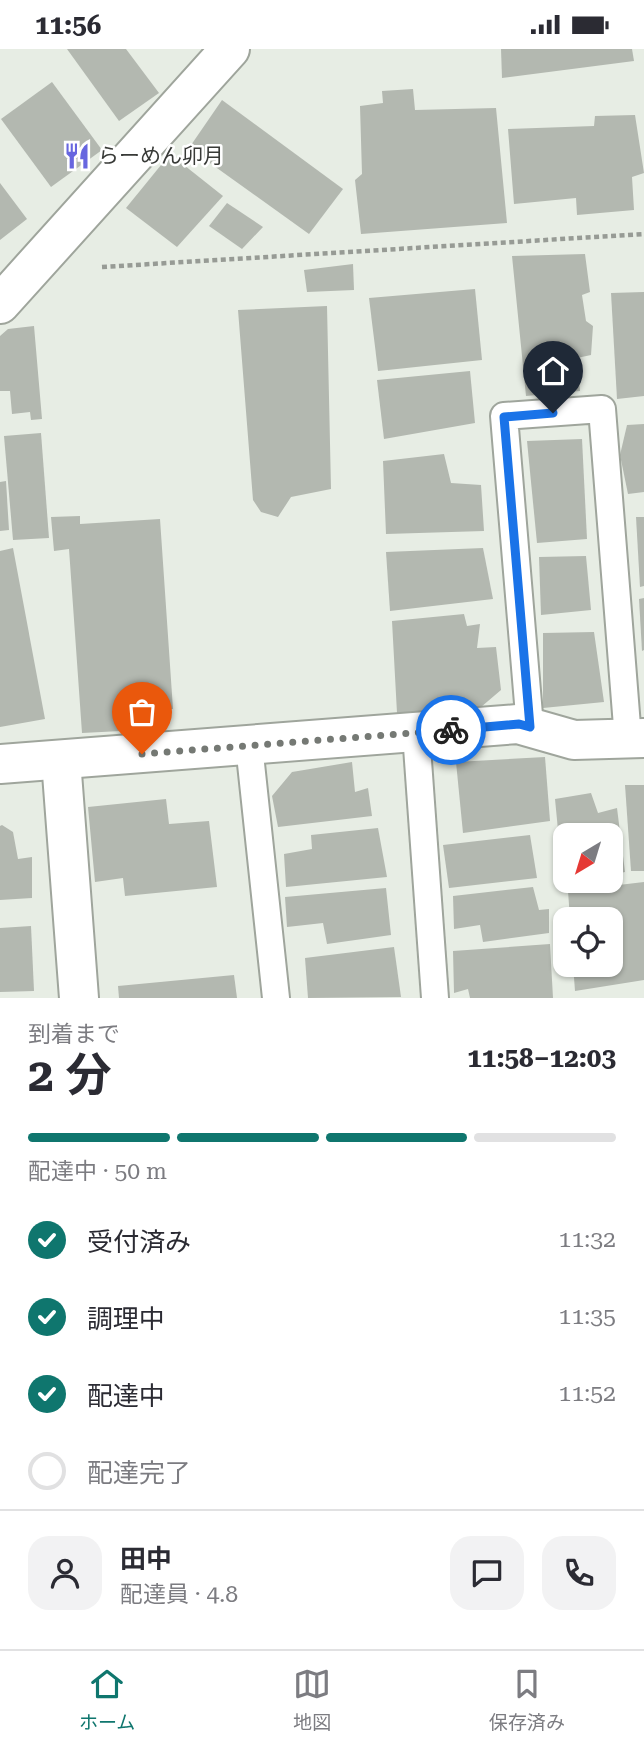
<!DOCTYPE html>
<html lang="ja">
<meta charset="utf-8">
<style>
body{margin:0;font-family:"Roboto Serif","Noto Sans JP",serif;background:#f2f2f3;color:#2b2b33;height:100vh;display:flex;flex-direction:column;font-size:26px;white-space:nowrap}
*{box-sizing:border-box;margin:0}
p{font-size:23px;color:#7c7c81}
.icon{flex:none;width:38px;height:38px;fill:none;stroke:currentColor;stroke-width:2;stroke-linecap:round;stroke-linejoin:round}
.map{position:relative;height:949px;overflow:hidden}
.panel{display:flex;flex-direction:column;background:#fff;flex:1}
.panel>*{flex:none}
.needle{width:46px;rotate:218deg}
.buttons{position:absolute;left:553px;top:774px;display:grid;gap:14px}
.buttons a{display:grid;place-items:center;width:70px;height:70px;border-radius:14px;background:#fff;box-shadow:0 2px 5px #0004;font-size:35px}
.pin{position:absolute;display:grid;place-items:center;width:60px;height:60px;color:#fff;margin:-72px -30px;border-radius:50% 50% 50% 0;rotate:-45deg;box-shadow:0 0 7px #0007}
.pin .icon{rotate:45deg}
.courier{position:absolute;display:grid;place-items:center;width:70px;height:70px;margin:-35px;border:5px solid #1a73e8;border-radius:50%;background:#fff;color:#222;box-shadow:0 2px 9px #0007}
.headline em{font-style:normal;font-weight:700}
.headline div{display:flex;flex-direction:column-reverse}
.headline{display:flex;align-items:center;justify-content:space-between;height:119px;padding:0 28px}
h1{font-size:46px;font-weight:700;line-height:52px}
.bar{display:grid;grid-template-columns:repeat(4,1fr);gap:10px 7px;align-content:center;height:84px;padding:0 28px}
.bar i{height:9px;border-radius:5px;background:#e1e1e2}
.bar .current{background:#0f766e}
.bar p{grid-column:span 4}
.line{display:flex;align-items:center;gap:18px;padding:0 28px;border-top:2px solid #e1e1e2}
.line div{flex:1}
.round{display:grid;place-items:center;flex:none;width:74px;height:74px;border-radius:21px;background:#f2f2f3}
ol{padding:0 28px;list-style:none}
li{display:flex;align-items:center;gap:21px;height:77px}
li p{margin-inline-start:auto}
li .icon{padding:7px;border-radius:50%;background:#0f766e;color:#fff;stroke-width:4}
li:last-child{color:#7c7c81}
li i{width:38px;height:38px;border:4px solid #e1e1e2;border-radius:50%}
.status{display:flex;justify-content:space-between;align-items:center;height:49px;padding:0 35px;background:#fff;direction:ltr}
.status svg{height:19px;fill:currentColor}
.tabs{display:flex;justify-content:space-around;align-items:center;height:98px;border-top:2px solid #e1e1e2;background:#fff;font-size:19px;color:#7c7c81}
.tabs a{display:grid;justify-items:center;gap:4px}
.tabs .current{color:#0f766e}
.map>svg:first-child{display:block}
.building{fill:#b3b8b0}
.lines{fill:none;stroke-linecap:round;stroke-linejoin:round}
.lane-casing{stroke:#9fa59c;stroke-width:30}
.street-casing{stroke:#9fa59c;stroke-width:42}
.path{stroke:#979b95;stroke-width:4.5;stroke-dasharray:5 3.5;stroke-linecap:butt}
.lane{stroke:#fff;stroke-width:26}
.street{stroke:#fff;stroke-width:38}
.done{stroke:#757974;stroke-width:7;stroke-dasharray:0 12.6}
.route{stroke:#1a73e8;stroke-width:9}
.labels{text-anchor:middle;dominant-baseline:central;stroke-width:5;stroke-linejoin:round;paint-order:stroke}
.poi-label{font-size:21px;fill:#383a37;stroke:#fff;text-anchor:start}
</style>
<div class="status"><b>11:56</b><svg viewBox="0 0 49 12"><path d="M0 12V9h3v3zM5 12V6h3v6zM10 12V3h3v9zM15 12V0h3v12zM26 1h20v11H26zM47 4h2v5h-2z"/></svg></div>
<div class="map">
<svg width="644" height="949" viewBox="0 0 644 949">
<rect width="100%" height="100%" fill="#e7ede4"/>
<g class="building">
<polygon points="67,0 126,0 159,44 119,72"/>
<polygon points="501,0 632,0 634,12 502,29"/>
<polygon points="52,33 102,101 51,138 1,70"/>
<polygon points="413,40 415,61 496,59 507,174 361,185 355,131 362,125 360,57 383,54 382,42"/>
<polygon points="222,51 343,140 309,185 189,99"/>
<polygon points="635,66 644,124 632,128 634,161 577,166 576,149 514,155 508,80 594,77 595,67"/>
<polygon points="170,105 223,147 177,198 126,159"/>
<polygon points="0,134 27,170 0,191"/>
<polygon points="227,154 263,178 242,200 209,177"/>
<polygon points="585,205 590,243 582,246 586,272 593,277 591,306 577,309 580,342 526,347 512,207"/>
<polygon points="353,215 354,241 307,243 304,221"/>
<polygon points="475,240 482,311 378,322 369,249"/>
<polygon points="644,243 644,347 617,350 611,244"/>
<polygon points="327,257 331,440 291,448 278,468 261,463 253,451 238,261"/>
<polygon points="34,277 42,370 31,371 30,363 12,365 10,342 0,342 0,287 8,280"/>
<polygon points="470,322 475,374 384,390 377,331"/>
<polygon points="644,375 644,443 628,445 620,406 627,376"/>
<polygon points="41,384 49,489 13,491 4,387"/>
<polygon points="582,390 587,490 537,494 527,392"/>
<polygon points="444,405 451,434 481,436 484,482 386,485 383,412"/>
<polygon points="6,432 9,481 0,482 0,433"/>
<polygon points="80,467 80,475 160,470 173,660 120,663 121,682 82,684 69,500 54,502 51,468"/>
<polygon points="636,468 644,468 644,537 640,538"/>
<polygon points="13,499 45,670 0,678 0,502"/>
<polygon points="483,499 493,550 390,562 386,503"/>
<polygon points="586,507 591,561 541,566 539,508"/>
<polygon points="644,549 644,601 642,602 639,550"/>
<polygon points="464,565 467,577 480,575 477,599 496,598 501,641 481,658 397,664 392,572"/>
<polygon points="594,583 604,653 543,659 543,584"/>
<polygon points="545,708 550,772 463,784 456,713"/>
<polygon points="352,713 355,743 368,739 372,767 278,778 272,747 292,723"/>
<polygon points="625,736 644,736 644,822 631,822"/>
<polygon points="591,744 598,764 617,759 625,823 611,826 611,786 565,786 565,833 563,833 555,750"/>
<polygon points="166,750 169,775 209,772 217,838 125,847 123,829 95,833 88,758"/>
<polygon points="2,776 13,783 18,810 32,808 32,849 0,851 0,777"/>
<polygon points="378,779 387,828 286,838 284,805 312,800 311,786"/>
<polygon points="530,786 537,829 449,839 443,796"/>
<polygon points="644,833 644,931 575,942 573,915 611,915 611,870 570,870 568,842"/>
<polygon points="533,838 539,861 549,860 549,884 483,893 480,876 454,880 453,847"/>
<polygon points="386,839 391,886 327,895 323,874 287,878 285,848"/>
<polygon points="31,877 34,942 0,943 0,879"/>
<polygon points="550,895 553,949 470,949 468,940 454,944 453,902"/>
<polygon points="394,898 401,948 308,949 305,909"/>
<polygon points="234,926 237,949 119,949 118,937"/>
</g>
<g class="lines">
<g class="lane-casing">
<g id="lane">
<polyline points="530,678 504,367 602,360 628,690"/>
<polyline points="416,684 435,949"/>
<polyline points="249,696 276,949"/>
</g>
</g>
<g class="street-casing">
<g id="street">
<polyline points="0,255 230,0"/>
<polyline points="61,711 79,949"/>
<polyline points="0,715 518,675 574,691 644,689"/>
</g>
</g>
<polyline class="path" points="102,218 644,185"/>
<use href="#lane" class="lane"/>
<use href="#street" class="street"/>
</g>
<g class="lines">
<polyline class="done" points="142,705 451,681"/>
<polyline class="route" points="451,681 519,675 530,678 504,368 553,364"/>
</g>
<defs>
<g id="restaurant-bare" transform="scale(2.1)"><path d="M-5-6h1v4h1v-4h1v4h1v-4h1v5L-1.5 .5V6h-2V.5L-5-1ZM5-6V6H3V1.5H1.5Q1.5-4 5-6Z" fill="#6766df" stroke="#fff" stroke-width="2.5" paint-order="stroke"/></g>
</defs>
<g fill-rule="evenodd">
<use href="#restaurant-bare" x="77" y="107"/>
</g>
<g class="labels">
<g class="poi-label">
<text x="98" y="107">らーめん卯月</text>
</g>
</g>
</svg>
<div class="buttons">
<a><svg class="needle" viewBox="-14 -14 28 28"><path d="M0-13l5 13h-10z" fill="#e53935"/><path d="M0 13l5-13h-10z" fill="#7c7c81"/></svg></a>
<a><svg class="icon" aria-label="locate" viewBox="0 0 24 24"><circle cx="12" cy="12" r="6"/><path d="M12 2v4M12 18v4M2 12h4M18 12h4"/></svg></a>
</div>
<div class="pin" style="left:142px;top:705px;background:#ea580c"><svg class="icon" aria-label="bag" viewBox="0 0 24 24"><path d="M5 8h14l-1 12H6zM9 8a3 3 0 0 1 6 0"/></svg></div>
<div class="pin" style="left:553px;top:364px;background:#1f2937"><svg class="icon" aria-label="home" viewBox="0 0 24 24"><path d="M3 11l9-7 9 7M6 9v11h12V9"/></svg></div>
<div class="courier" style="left:451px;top:681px"><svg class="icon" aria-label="bike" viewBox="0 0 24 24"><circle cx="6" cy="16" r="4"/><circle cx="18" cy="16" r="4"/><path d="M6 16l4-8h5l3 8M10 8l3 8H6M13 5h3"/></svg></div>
</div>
<section class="panel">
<div class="headline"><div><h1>2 分</h1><p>到着まで</p></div><em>11:58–12:03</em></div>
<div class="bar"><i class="current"></i><i class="current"></i><i class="current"></i><i></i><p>配達中 · 50 m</p></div>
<ol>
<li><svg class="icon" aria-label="check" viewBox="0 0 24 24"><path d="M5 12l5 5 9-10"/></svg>受付済み<p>11:32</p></li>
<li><svg class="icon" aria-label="check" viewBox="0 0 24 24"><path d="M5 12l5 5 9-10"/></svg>調理中<p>11:35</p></li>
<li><svg class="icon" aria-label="check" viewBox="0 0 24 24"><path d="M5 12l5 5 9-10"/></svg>配達中<p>11:52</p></li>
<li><i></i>配達完了</li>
</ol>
<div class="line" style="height:126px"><a class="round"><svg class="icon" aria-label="person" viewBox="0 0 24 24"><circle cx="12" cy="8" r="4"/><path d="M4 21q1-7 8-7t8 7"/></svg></a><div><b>田中</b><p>配達員 · 4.8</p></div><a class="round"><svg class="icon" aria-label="chat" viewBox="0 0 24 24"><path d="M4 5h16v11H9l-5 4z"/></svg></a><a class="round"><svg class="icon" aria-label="phone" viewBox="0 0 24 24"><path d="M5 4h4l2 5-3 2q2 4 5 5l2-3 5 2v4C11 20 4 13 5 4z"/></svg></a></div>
</section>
<nav class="tabs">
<a class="current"><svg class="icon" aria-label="home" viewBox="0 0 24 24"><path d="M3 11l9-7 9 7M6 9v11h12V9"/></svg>ホーム</a>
<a><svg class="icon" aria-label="map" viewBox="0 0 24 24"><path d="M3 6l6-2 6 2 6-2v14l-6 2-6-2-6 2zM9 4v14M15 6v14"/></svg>地図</a>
<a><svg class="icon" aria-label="saved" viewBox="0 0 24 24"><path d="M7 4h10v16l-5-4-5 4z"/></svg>保存済み</a>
</nav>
